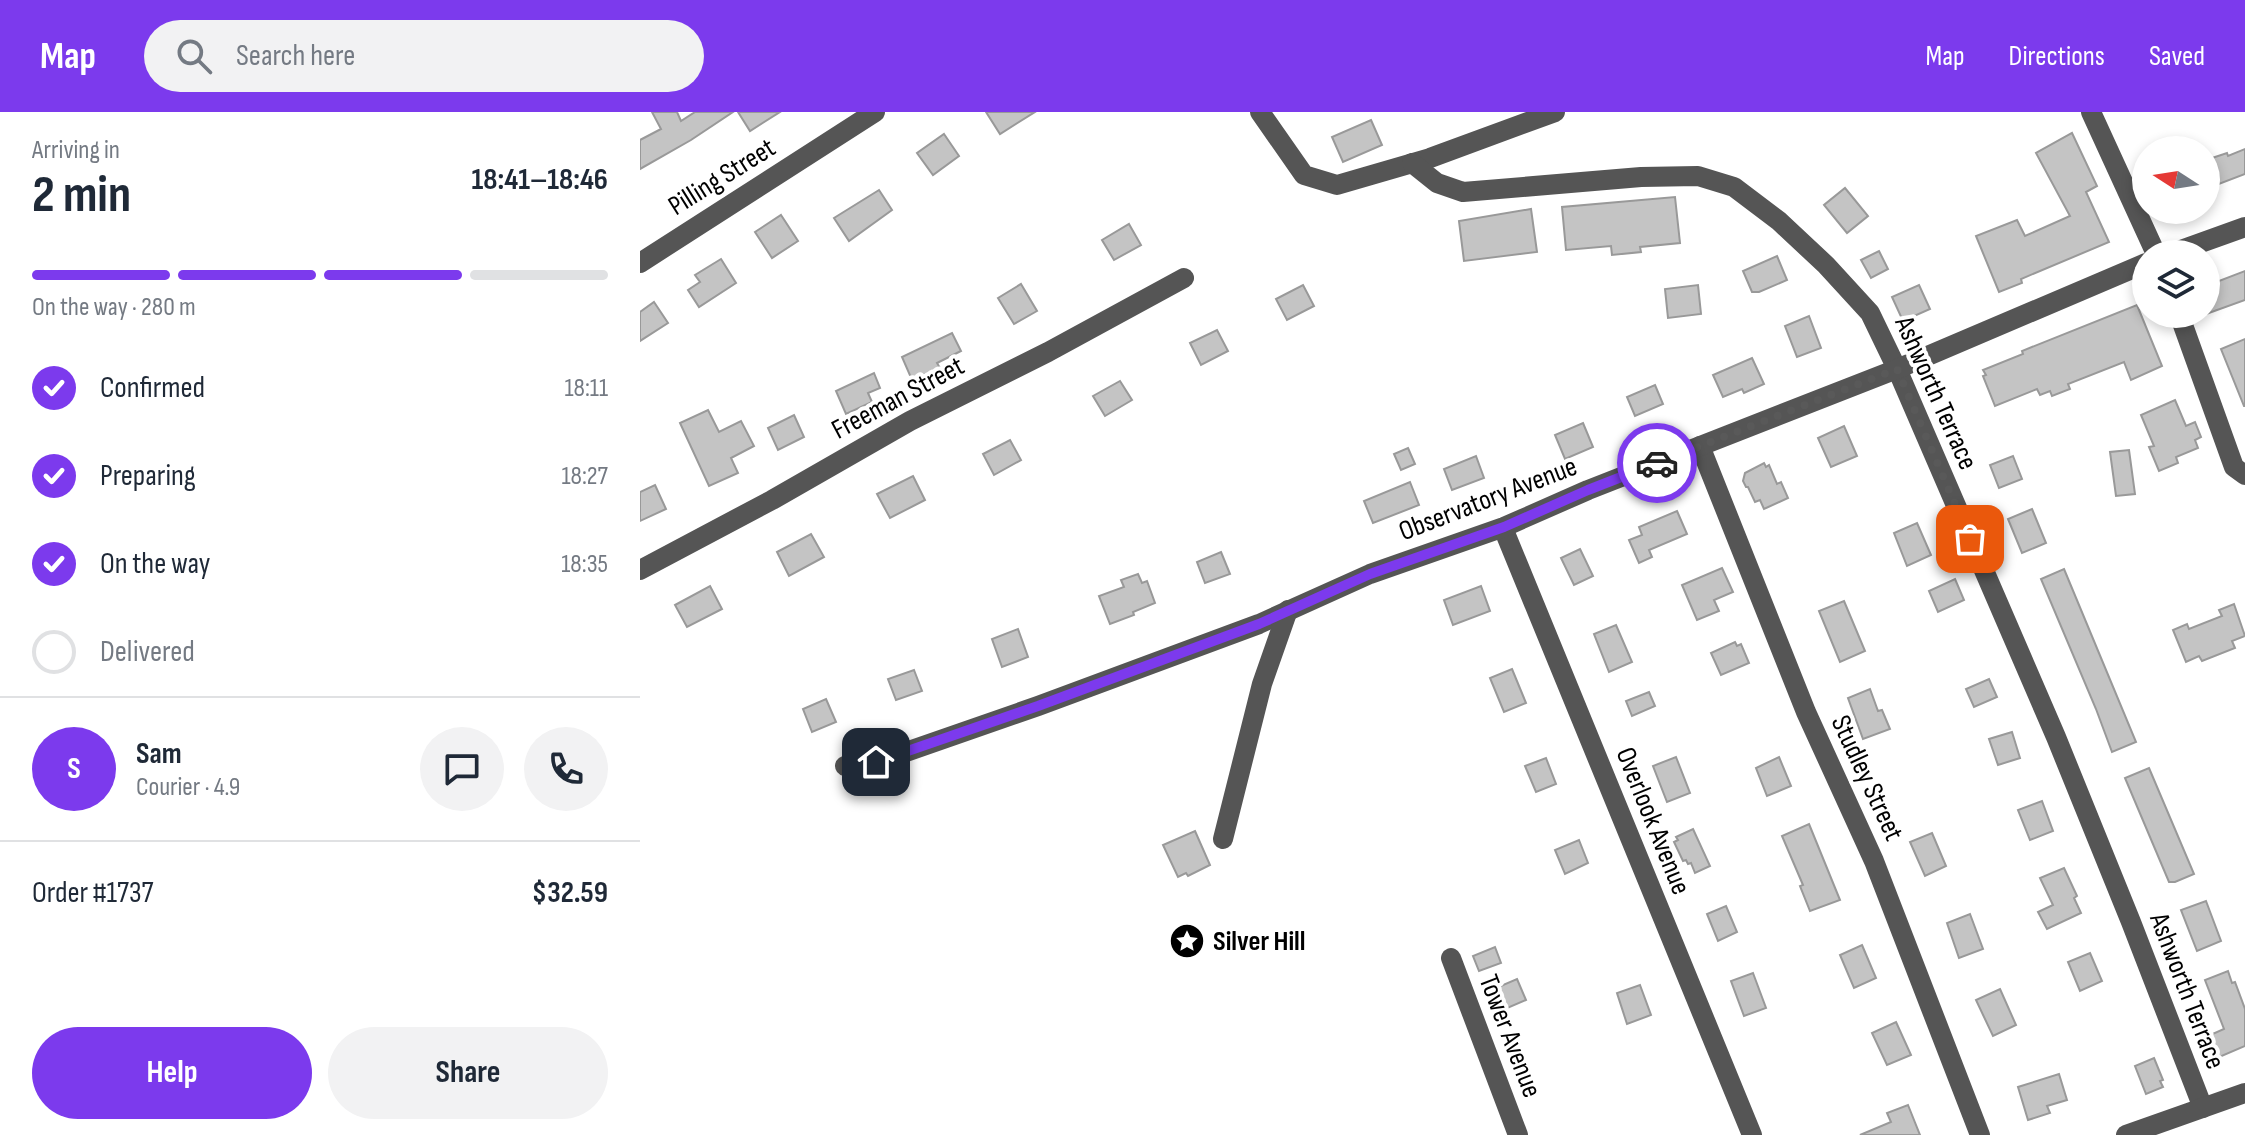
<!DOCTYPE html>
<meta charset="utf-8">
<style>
body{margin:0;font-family:"Sofia Sans Condensed",sans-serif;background:#f2f2f3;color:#1f2937;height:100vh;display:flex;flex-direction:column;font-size:30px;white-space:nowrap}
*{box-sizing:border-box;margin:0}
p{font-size:26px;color:#747a83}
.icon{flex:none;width:44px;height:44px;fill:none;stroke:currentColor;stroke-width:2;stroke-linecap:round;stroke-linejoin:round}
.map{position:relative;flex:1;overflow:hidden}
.drawer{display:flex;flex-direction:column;background:#fff;width:640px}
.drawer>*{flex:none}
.needle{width:52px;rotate:282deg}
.tools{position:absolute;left:1492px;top:24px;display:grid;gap:16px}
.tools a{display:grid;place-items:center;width:88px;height:88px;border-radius:50%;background:#fff;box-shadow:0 4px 12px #0003;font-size:40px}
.pin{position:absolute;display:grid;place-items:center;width:68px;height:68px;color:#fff;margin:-34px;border-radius:16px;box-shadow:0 4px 12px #0006}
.courier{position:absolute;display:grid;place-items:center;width:80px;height:80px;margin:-40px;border:6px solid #7c3aed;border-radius:50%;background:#fff;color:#222;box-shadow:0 2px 10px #0007}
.overview em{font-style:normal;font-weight:700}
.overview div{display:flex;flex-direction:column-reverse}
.overview{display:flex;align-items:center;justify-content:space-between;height:136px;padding:0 32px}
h1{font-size:52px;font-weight:700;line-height:60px}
.bar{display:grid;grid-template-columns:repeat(4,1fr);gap:12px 8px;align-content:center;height:96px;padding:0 32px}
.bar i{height:10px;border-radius:6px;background:#e0e1e3}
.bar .current{background:#7c3aed}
.bar p{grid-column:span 4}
.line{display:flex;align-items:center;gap:20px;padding:0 32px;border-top:2px solid #e0e1e3}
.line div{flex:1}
.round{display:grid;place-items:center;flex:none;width:84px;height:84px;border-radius:42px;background:#f2f2f3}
ol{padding:0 32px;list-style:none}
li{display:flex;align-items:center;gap:24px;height:88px}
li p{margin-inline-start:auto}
li .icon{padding:8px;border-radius:50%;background:#7c3aed;color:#fff;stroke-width:4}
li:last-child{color:#747a83}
li i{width:44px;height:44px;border:4px solid #e0e1e3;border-radius:50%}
.cta{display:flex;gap:16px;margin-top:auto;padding:16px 32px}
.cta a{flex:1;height:92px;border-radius:48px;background:#7c3aed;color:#fff;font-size:32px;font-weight:700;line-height:92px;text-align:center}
.cta a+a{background:#f2f2f3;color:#1f2937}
header{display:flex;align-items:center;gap:48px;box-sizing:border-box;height:112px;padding:0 40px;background:#7c3aed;color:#fff}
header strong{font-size:38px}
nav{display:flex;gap:44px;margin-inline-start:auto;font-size:28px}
.search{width:560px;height:72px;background:#f2f2f3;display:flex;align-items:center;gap:20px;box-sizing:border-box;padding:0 28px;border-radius:44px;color:#747a83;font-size:30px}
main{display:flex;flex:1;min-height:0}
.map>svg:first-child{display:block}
.building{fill:#c4c4c4;stroke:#999;stroke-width:2}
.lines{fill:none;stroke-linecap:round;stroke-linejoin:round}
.minor{stroke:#555;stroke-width:20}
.done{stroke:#595959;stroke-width:8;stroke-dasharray:0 14.4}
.route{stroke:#7c3aed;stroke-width:10}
.labels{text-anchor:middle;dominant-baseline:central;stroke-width:8;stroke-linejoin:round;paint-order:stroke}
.street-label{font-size:28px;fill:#000;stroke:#fff}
.poi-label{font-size:28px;font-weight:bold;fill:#000;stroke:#fff;text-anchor:start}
</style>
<header>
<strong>Map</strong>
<div class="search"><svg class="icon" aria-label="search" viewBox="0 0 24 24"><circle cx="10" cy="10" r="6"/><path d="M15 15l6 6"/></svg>Search here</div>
<nav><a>Map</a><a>Directions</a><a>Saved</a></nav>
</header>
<main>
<section class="drawer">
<div class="overview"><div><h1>2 min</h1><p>Arriving in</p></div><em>18:41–18:46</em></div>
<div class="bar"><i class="current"></i><i class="current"></i><i class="current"></i><i></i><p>On the way · 280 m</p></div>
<ol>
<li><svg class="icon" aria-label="check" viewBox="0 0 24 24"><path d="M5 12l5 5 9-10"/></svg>Confirmed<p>18:11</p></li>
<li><svg class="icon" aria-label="check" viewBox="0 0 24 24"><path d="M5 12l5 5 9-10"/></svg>Preparing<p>18:27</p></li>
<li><svg class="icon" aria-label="check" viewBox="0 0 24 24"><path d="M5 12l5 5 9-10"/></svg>On the way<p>18:35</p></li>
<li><i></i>Delivered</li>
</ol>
<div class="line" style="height:144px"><b class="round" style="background:#7c3aed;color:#fff">S</b><div><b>Sam</b><p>Courier · 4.9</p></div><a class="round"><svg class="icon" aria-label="chat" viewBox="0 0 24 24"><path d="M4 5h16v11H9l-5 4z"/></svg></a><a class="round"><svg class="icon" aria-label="phone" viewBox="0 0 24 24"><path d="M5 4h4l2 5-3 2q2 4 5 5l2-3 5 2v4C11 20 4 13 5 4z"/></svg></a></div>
<div class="line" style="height:104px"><div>Order #1737</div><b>$32.59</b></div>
<div class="cta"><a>Help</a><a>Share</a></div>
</section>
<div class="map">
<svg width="1605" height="1023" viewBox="0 0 1605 1023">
<rect width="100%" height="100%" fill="#fff"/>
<g class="building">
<polygon points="12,0 37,0 41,9 55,0 93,0 51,28 0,57 0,28 21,17"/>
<polygon points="98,0 140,0 110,19"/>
<polygon points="346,0 395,0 360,22"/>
<polygon points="731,8 742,33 703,50 692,25"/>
<polygon points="1432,21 1457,74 1446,80 1469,130 1381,167 1382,171 1359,180 1336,124 1377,108 1385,124 1430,104 1396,41"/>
<polygon points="304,22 319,44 293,63 277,41"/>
<polygon points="1605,37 1605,62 1571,75 1566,62 1566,48 1587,41 1588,44"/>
<polygon points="1205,76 1228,104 1207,121 1184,93"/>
<polygon points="239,78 252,98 209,129 194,106"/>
<polygon points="1035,85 1040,131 1000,135 1001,140 972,143 971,134 926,138 922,95"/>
<polygon points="891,97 897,140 824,149 819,109"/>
<polygon points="141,103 158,129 132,146 115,120"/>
<polygon points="489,112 501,133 474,148 462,128"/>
<polygon points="1239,139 1248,157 1231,166 1221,148"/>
<polygon points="1137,144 1147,168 1119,180 1112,180 1103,159"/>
<polygon points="81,147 96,171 59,195 48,178 60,170 55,163"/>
<polygon points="1605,159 1605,188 1566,202 1566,174"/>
<polygon points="381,172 397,199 374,212 358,186"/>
<polygon points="663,173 674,194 647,208 636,187"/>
<polygon points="1058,173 1061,202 1028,206 1025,177"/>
<polygon points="1279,173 1290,197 1263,209 1252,185"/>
<polygon points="14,190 28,211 0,229 0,200"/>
<polygon points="1497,193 1522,254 1491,268 1484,250 1428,272 1430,277 1412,284 1410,279 1400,283 1397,277 1355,294 1343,264 1346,263 1343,258 1383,242 1382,239"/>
<polygon points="1169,204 1181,236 1157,245 1145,214"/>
<polygon points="577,218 588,239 561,253 550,231"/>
<polygon points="312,221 321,239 297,251 300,256 272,268 262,245"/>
<polygon points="1605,227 1605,294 1604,294 1581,237"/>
<polygon points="1112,246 1124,272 1104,281 1102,277 1083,285 1073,263"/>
<polygon points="234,261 240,276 228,281 232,290 206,302 196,279"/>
<polygon points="480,269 492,288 465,304 453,284"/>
<polygon points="1015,273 1023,292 995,304 987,285"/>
<polygon points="1535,288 1546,314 1555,310 1561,325 1555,328 1558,336 1536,345 1538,351 1519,359 1509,335 1514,334 1501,303"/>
<polygon points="68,298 79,320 101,309 114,334 91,346 98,361 69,374 40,311"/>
<polygon points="154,303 164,325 138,338 128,316"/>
<polygon points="943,311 953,335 925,347 915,323"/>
<polygon points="1204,314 1217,344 1191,355 1178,326"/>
<polygon points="370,328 381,348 354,363 343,342"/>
<polygon points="768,336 775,352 761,358 754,342"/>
<polygon points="1489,338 1495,382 1476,384 1470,340"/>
<polygon points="836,344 844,366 812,378 804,357"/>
<polygon points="1373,344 1382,367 1359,376 1350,353"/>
<polygon points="1124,351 1126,355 1129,353 1137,372 1141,370 1148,386 1124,397 1120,388 1115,390 1108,375 1106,375 1103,369 1105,361"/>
<polygon points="273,364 285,388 250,406 237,382"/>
<polygon points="770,370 779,393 733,411 724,389"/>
<polygon points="15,373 26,397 0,409 0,380"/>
<polygon points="1392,397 1406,431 1382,441 1368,407"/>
<polygon points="1037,399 1047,422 1009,438 1012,445 999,451 989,428 1002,423 999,415"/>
<polygon points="1277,411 1291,443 1267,454 1254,421"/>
<polygon points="171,422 184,445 149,464 137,440"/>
<polygon points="940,437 953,464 934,473 921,446"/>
<polygon points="581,440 590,462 565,471 557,450"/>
<polygon points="1082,456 1093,480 1074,488 1079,499 1057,508 1042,473"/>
<polygon points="1424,457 1496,630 1472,640 1456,597 1401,467"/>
<polygon points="498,462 502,471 507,469 515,491 493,500 494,503 470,512 459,484 484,475 481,468"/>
<polygon points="1315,467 1324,488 1298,500 1289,479"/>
<polygon points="70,474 82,497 47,515 35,493"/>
<polygon points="841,474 850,499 813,513 804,488"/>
<polygon points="1204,489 1225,539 1200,550 1179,499"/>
<polygon points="1594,492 1605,524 1592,529 1595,536 1562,549 1559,544 1546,550 1533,518 1547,512 1549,517 1582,504 1579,498"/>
<polygon points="976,513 992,550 969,560 954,522"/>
<polygon points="378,517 388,545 362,555 352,527"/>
<polygon points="1095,530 1097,534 1101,532 1109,551 1081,563 1071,541"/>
<polygon points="872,557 886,591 864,600 850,566"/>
<polygon points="274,558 282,579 256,588 248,567"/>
<polygon points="1349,567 1357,585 1334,595 1326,577"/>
<polygon points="1230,577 1238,599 1242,598 1250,617 1223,627 1208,586"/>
<polygon points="1009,580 1015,594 992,604 986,589"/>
<polygon points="186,587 196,610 172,620 163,597"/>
<polygon points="1372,620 1380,646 1358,653 1349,627"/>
<polygon points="1036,645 1050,681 1027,690 1013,654"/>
<polygon points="1139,645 1151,674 1127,684 1116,656"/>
<polygon points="906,646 916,672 896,680 885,654"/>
<polygon points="1509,656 1554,762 1535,770 1529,770 1485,666"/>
<polygon points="1402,689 1413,719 1390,728 1378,698"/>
<polygon points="1169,712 1200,788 1170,799 1160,774 1163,773 1142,724"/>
<polygon points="1053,717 1070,754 1055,761 1051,751 1048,752 1046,748 1043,749 1034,730 1038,728 1036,725"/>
<polygon points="555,719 570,753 548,764 546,761 538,765 523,733"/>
<polygon points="1292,721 1306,754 1285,764 1270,730"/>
<polygon points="939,728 948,751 925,762 915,738"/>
<polygon points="1424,756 1437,784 1434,786 1441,801 1407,817 1398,800 1413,793 1400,766"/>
<polygon points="1566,789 1581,829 1557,839 1541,798"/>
<polygon points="1086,794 1097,820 1078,829 1067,802"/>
<polygon points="1330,802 1343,837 1319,846 1307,811"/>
<polygon points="1222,833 1236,866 1214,876 1200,843"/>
<polygon points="855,835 861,851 839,859 833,844"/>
<polygon points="1450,841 1462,869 1440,879 1428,850"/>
<polygon points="1588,859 1592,871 1595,870 1605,897 1605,934 1577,946 1568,924 1584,917 1565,868"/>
<polygon points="1113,861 1126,896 1104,904 1091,869"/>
<polygon points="877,867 886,888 865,897 856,876"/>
<polygon points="1000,873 1011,903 987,912 977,881"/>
<polygon points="1360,877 1376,913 1353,924 1336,888"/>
<polygon points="1256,910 1271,943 1247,953 1232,921"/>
<polygon points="1514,946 1523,968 1520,969 1523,975 1506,982 1495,954"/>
<polygon points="1419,962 1427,988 1407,994 1410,1001 1388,1008 1378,975"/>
<polygon points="1268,993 1280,1023 1220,1023 1251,1010 1247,1001"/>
</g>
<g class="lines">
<g class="minor">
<polyline points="620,0 664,63 697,73 790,46 915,0"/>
<polyline points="1451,0 1516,142"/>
<polyline points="772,51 797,71 823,80 1001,65 1058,64 1094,75 1139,109 1186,153 1230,201 1257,257 1416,625 1491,810 1563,996"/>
<polyline points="1530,142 1605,115"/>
<polyline points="0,151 235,0"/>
<polyline points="1539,202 1594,355 1605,363"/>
<polyline points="1060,334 1166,600 1234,749 1340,1023"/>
<polyline points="863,416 1112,1023"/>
<polyline points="0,458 132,388 270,309 408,240 544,166"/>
<polyline points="205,654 220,656 398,594 619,512 730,462 864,415 948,378 1257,257 1506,151"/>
<polyline points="583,727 622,572 648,498"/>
<polyline points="811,846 878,1023"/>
<polyline points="1486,1023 1605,981"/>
</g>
</g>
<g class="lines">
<polyline class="done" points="1017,351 1257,257 1330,427"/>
<polyline class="route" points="236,650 398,594 619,512 730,462 864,415 948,378 1017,351"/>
</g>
<defs>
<g id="sight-disc" transform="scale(1.8)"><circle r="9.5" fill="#000" stroke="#fff"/><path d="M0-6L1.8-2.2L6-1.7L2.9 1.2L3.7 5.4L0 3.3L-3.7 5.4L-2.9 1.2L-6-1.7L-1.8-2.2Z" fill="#fff"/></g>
</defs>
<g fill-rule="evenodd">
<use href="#sight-disc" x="547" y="829"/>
</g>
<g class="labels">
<g class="street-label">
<text transform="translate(82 65) rotate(-32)">Pilling Street</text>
<text transform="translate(1296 281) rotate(66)">Ashworth Terrace</text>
<text transform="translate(258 286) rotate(-28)">Freeman Street</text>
<text transform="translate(848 387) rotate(-21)">Observatory Avenue</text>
<text transform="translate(1227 666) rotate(65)">Studley Street</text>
<text transform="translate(1013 709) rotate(68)">Overlook Avenue</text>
<text transform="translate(1547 879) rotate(69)">Ashworth Terrace</text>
<text transform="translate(870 924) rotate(69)">Tower Avenue</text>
</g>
<g class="poi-label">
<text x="573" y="829">Silver Hill</text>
</g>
</g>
</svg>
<div class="tools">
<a><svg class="needle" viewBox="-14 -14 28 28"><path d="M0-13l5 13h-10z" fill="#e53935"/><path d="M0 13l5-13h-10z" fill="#747a83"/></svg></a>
<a><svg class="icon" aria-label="layers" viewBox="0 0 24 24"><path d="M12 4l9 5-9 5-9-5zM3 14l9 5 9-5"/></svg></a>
</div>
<div class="pin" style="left:1330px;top:427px;background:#ea580c"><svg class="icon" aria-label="bag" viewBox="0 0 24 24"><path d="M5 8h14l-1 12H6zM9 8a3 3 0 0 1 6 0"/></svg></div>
<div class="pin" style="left:236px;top:650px;background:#1f2937"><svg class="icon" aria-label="home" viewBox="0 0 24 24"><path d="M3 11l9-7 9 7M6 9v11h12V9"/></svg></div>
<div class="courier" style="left:1017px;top:351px"><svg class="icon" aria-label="car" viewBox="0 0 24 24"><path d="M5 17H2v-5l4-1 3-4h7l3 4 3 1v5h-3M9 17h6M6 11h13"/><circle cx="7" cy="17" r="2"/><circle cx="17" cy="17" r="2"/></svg></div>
</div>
</main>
